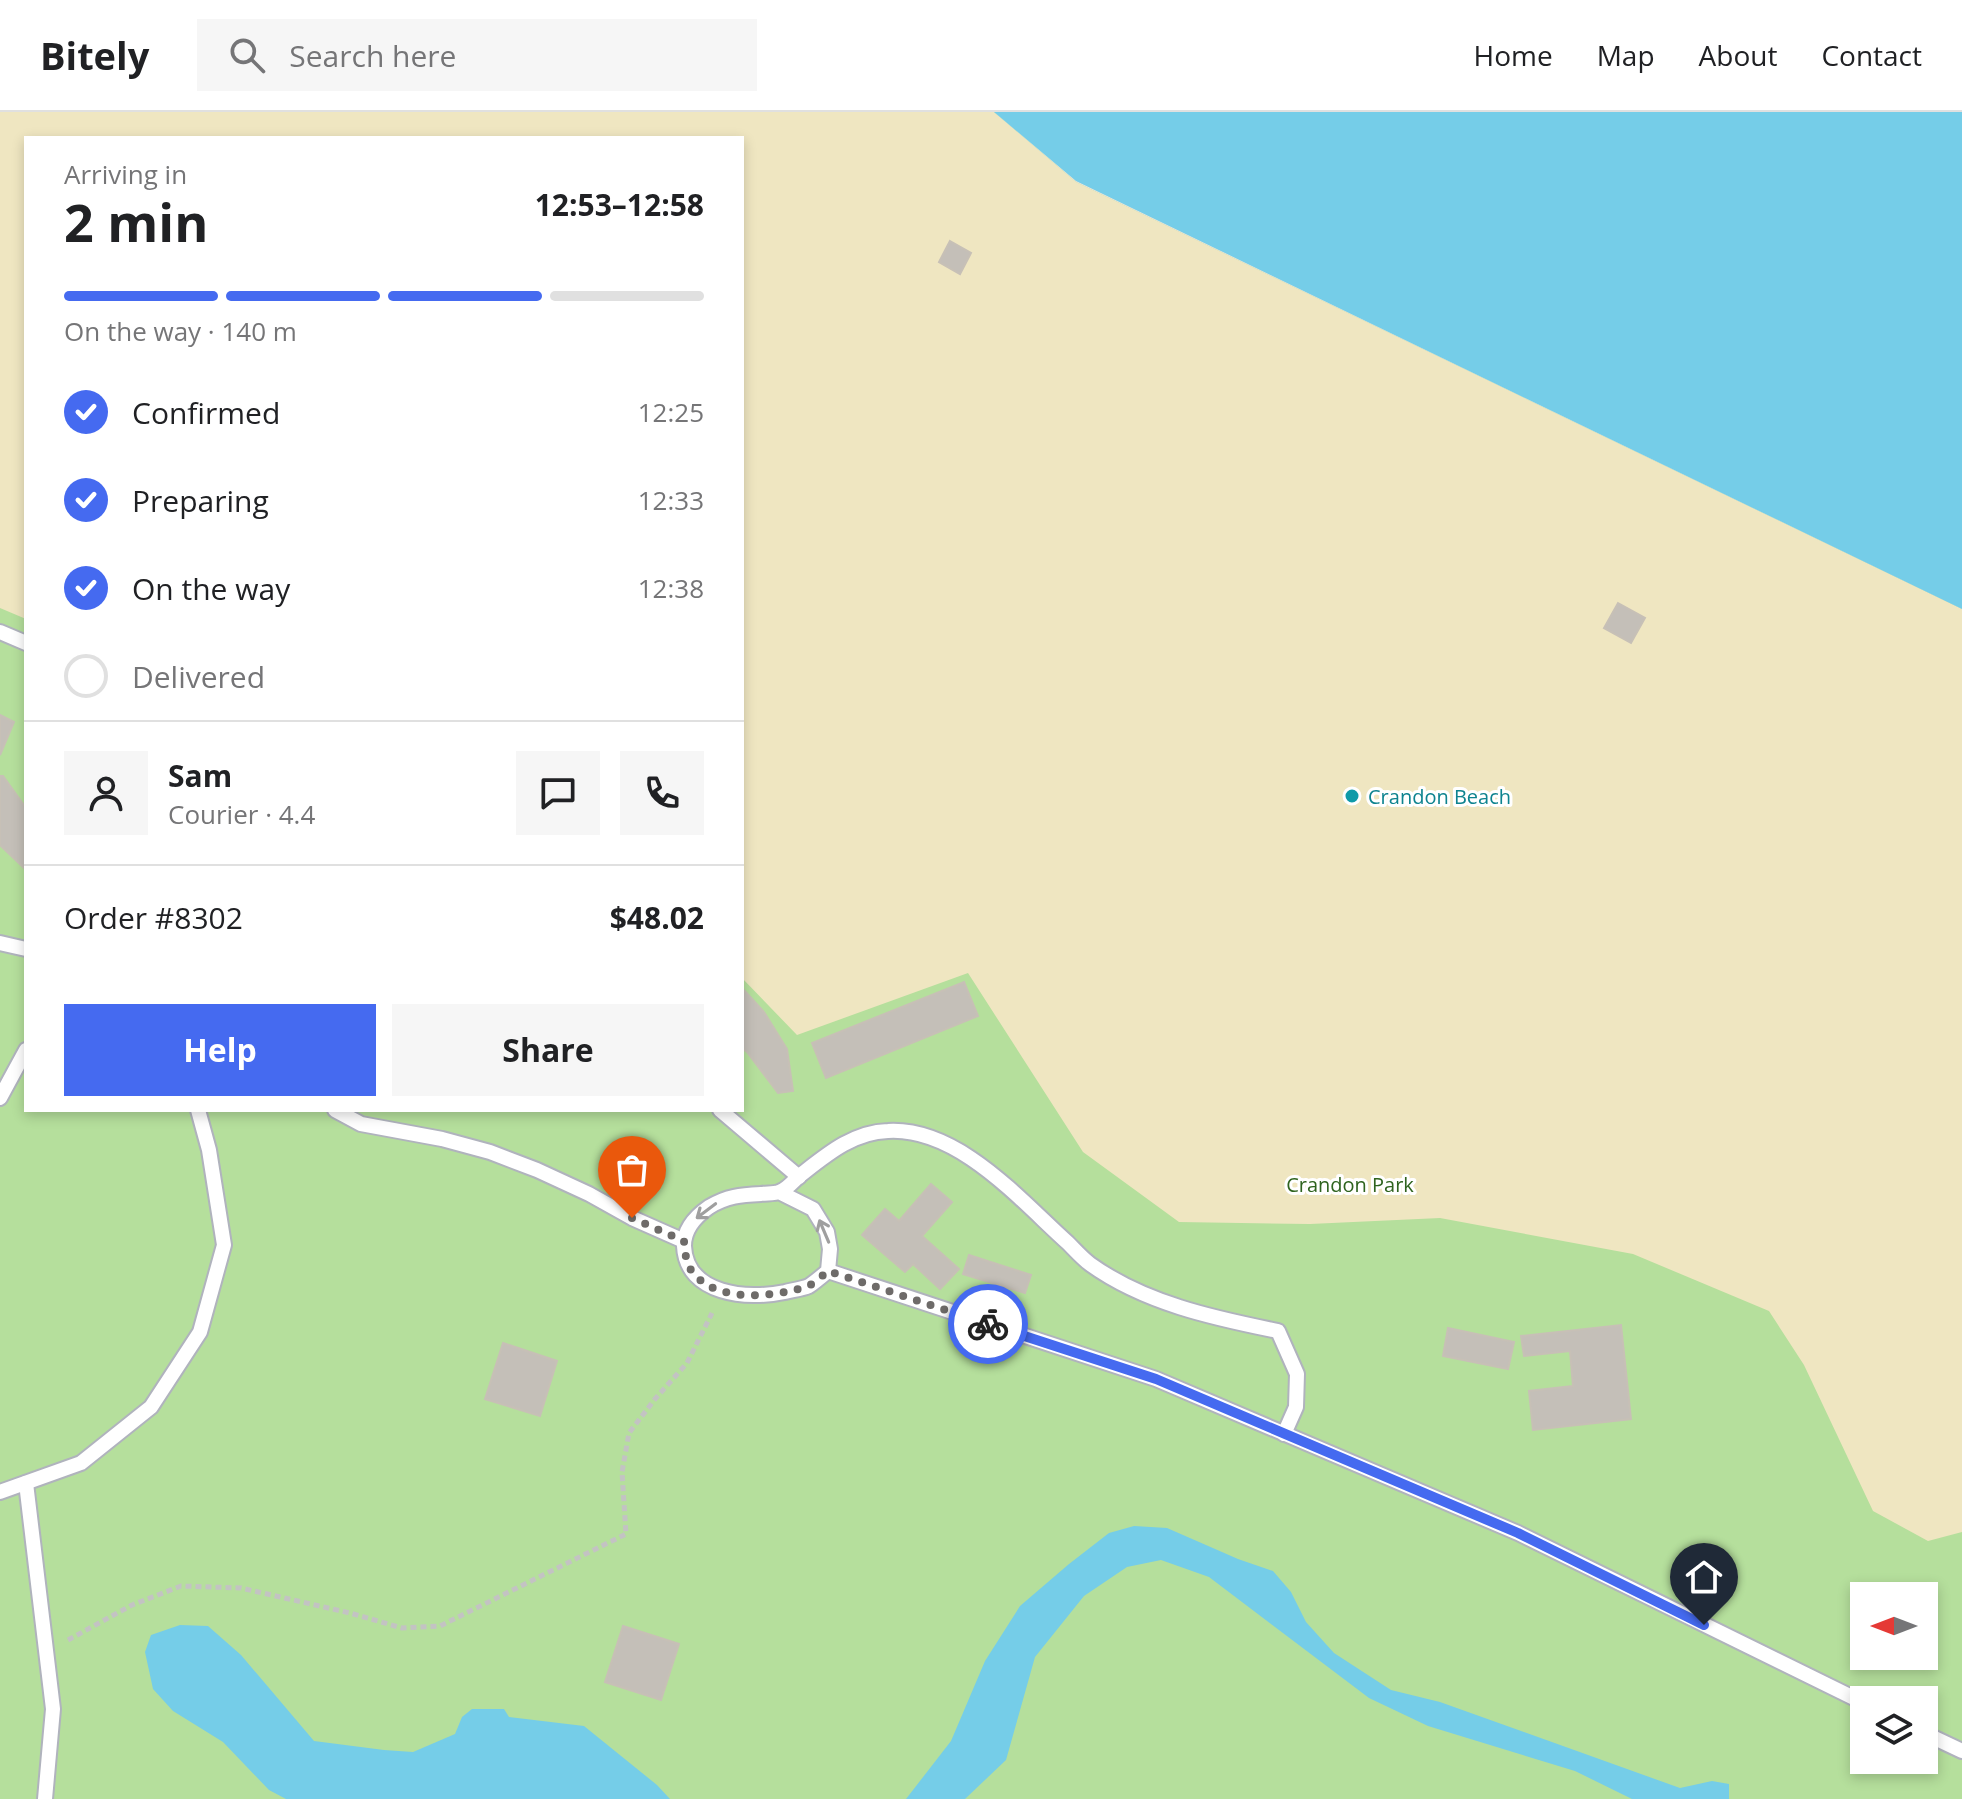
<!DOCTYPE html>
<meta charset="utf-8">
<style>
body{margin:0;font-family:"Open Sans",sans-serif;background:#f6f6f6;color:#202124;height:100vh;display:flex;flex-direction:column;font-size:30px;white-space:nowrap}
*{box-sizing:border-box;margin:0}
p{font-size:26px;color:#757577}
.icon{flex:none;width:44px;height:44px;fill:none;stroke:currentColor;stroke-width:2;stroke-linecap:round;stroke-linejoin:round}
.map{position:relative;flex:1;overflow:hidden}
.details{position:absolute;left:24px;top:24px;width:720px;height:976px;display:flex;flex-direction:column;background:#fff;border-radius:0px;box-shadow:0 4px 12px #0003}
.details>*{flex:none}
.needle{width:52px;rotate:270deg}
.tools{position:absolute;left:1850px;top:1470px;display:grid;gap:16px}
.tools a{display:grid;place-items:center;width:88px;height:88px;border-radius:0px;background:#fff;box-shadow:0 4px 12px #0003;font-size:40px}
.pin{position:absolute;display:grid;place-items:center;width:68px;height:68px;color:#fff;margin:-82px -34px;border-radius:50% 50% 50% 0;rotate:-45deg;box-shadow:0 0 8px #0007}
.pin .icon{rotate:45deg}
.courier{position:absolute;display:grid;place-items:center;width:80px;height:80px;margin:-40px;border:6px solid #456af0;border-radius:50%;background:#fff;color:#222;box-shadow:0 2px 10px #0007}
.headline em{font-style:normal;font-weight:700}
.headline div{display:flex;flex-direction:column-reverse}
.headline{display:flex;align-items:center;justify-content:space-between;height:136px;padding:0 40px}
h1{font-size:52px;font-weight:700;line-height:60px}
.bar{display:grid;grid-template-columns:repeat(4,1fr);gap:12px 8px;align-content:center;height:96px;padding:0 40px}
.bar i{height:10px;border-radius:6px;background:#e0e0e0}
.bar .selected{background:#456af0}
.bar p{grid-column:span 4}
.line{display:flex;align-items:center;gap:20px;padding:0 40px;border-top:2px solid #e0e0e0}
.line div{flex:1}
.round{display:grid;place-items:center;flex:none;width:84px;height:84px;border-radius:0px;background:#f6f6f6}
ol{padding:0 40px;list-style:none}
li{display:flex;align-items:center;gap:24px;height:88px}
li p{margin-inline-start:auto}
li .icon{padding:8px;border-radius:50%;background:#456af0;color:#fff;stroke-width:4}
li:last-child{color:#757577}
li i{width:44px;height:44px;border:4px solid #e0e0e0;border-radius:50%}
.cta{display:flex;gap:16px;margin-top:auto;padding:16px 40px}
.cta a{flex:1;height:92px;border-radius:0px;background:#456af0;color:#fff;font-size:32px;font-weight:700;line-height:92px;text-align:center}
.cta a+a{background:#f6f6f6;color:#202124}
header{display:flex;align-items:center;gap:48px;box-sizing:border-box;height:112px;padding:0 40px;background:#fff;border-bottom:2px solid #e0e0e0}
header strong{font-size:38px}
nav{display:flex;gap:44px;margin-inline-start:auto;font-size:28px}
.search{width:560px;height:72px;background:#f6f6f6;display:flex;align-items:center;gap:20px;box-sizing:border-box;padding:0 28px;border-radius:0px;color:#757577;font-size:30px}
.map>svg:first-child{display:block}
.green{fill:#b5df9c;fill-rule:evenodd}
.sand{fill:#efe6c1}
.water{fill:#75cde8}
.building{fill:#c4bfb8;stroke:#c7c0b6;stroke-width:2}
.lines{fill:none;stroke-linecap:round;stroke-linejoin:round}
.service-casing{stroke:#b0b3bd;stroke-width:18}
.path{stroke:#c3c3c3;stroke-width:5;stroke-dasharray:6 4;stroke-linecap:butt}
.service{stroke:#fff;stroke-width:14}
.oneway{stroke:#9f9f9f}
.done{stroke:#6e6b69;stroke-width:8;stroke-dasharray:0 14.4}
.route{stroke:#456af0;stroke-width:10}
.culture-dot{fill:#0f9aa8;stroke:#fff;stroke-width:3}
.labels{text-anchor:middle;dominant-baseline:central;stroke-width:6;stroke-linejoin:round;paint-order:stroke}
.culture-label{font-size:20px;fill:#0d838f;stroke:#fff;text-anchor:start}
.park-label{font-size:20px;fill:#2e631e;stroke:#fff}
</style>
<header>
<strong>Bitely</strong>
<div class="search"><svg class="icon" aria-label="search" viewBox="0 0 24 24"><circle cx="10" cy="10" r="6"/><path d="M15 15l6 6"/></svg>Search here</div>
<nav><a>Home</a><a>Map</a><a>About</a><a>Contact</a></nav>
</header>
<div class="map">
<svg width="1962" height="1687" viewBox="0 0 1962 1687">
<rect width="100%" height="100%" fill="#ebe5dd"/>
<path class="green" d="M 0,0 L 994,0 L 1076,70 L 1962,497 L 1962,1687 L 0,1687 ZM 26,26 L 742,26 L 742,998 L 26,998 ZM 1864,1484 L 1924,1484 L 1924,1544 L 1864,1544 ZM 1864,1588 L 1924,1588 L 1924,1648 L 1864,1648 Z"/>
<polygon class="sand" points="0,0 994,0 1076,70 1962,497 1962,1420 1928,1429 1873,1399 1804,1253 1769,1199 1633,1142 1440,1106 1310,1112 1179,1110 1083,1040 968,861 797,923 742,866 742,26 26,26 26,507 0,496"/>
<g class="water">
<polygon points="994,0 1962,0 1962,497 1076,69"/>
<polygon points="1134,1414 1167,1416 1238,1447 1273,1459 1291,1480 1306,1510 1334,1541 1391,1578 1440,1590 1680,1676 1712,1669 1729,1672 1729,1687 1632,1687 1575,1659 1428,1614 1369,1586 1209,1465 1161,1448 1127,1455 1084,1484 1035,1545 1006,1648 965,1687 906,1687 951,1629 985,1549 1020,1494 1069,1452 1109,1421"/>
<polygon points="180,1513 208,1514 241,1543 314,1629 384,1638 413,1640 455,1622 462,1605 472,1597 504,1597 509,1605 584,1614 657,1673 670,1687 286,1687 269,1678 223,1630 173,1599 153,1577 145,1540 151,1523"/>
</g>
<g class="building">
<polygon points="950,129 971,141 960,162 939,150"/>
<polygon points="1618,491 1645,506 1631,531 1604,516"/>
<polygon points="0,603 14,610 0,643"/>
<polygon points="0,664 3,664 26,696 26,758 0,733"/>
<polygon points="964,870 978,904 826,966 812,931"/>
<polygon points="742,876 764,900 787,937 793,979 778,981 747,940 742,936"/>
<polygon points="931,1072 952,1090 922,1124 959,1157 940,1177 913,1152 905,1160 862,1123 885,1097 899,1109"/>
<polygon points="969,1143 1031,1163 1025,1181 963,1162"/>
<polygon points="1621,1213 1631,1307 1533,1318 1529,1279 1573,1274 1570,1239 1524,1244 1521,1224"/>
<polygon points="1448,1216 1514,1230 1508,1257 1443,1244"/>
<polygon points="503,1231 557,1249 540,1304 485,1287"/>
<polygon points="623,1514 679,1532 661,1588 605,1570"/>
</g>
<g class="lines">
<g class="service-casing">
<g id="service">
<polyline points="0,520 26,531"/>
<polyline points="0,831 26,837"/>
<polyline points="0,986 26,938"/>
<polyline points="335,998 361,1012 442,1027 490,1040 537,1058 589,1082 632,1106 684,1129"/>
<polyline points="720,998 799,1065"/>
<path d="M 779,1080 L 813,1097 L 827,1120 L 830,1137 L 828,1159 C 822,1164 815,1170 809,1174 C 802,1177 793,1178 785,1180 C 748,1188 686,1183 684,1134 C 684,1117 696,1104 709,1095 C 727,1084 741,1083 761,1082 C 766,1081 774,1082 779,1080 C 786,1078 793,1070 798,1065 C 825,1044 852,1020 888,1019 C 958,1015 1020,1088 1068,1131 C 1075,1138 1082,1146 1090,1152 C 1144,1191 1213,1206 1278,1219 L 1297,1262 L 1296,1295 L 1284,1322"/>
<polyline points="828,1159 1156,1267 1518,1421 1864,1591"/>
<polyline points="26,1371 53,1597 45,1687"/>
<polyline points="0,1380 81,1351 151,1295 200,1220 224,1133 209,1038 198,998"/>
<polyline points="1924,1621 1962,1639"/>
</g>
</g>
<polyline class="path" points="68,1528 132,1493 181,1474 241,1476 350,1501 402,1516 440,1514 626,1422 622,1360 629,1321 655,1287 687,1251 712,1201"/>
<use href="#service" class="service"/>
</g>
<defs><path id="oneway-shaft" d="M-6 0H5M1.5-3L5.5 0L1.5 3" fill="none" stroke-width="1.6" stroke-linecap="round" stroke-linejoin="round" transform="scale(2)"/></defs>
<g class="oneway">
<use href="#oneway-shaft" transform="translate(706 1099) rotate(143)"/>
<use href="#oneway-shaft" transform="translate(824 1119) rotate(-113)"/>
</g>
<g class="lines">
<path class="done" d="M 632,1106 L 684,1129 C 685,1141 686,1154 695,1163 C 718,1188 761,1185 790,1179 C 796,1177 803,1177 808,1174 C 815,1171 822,1164 828,1159 L 988,1212"/>
<polyline class="route" points="988,1212 1156,1267 1518,1421 1704,1513"/>
</g>
<circle class="culture-dot" cx="1352" cy="684" r="8"/>
<g class="labels">
<g class="culture-label">
<text x="1368" y="684">Crandon Beach</text>
</g>
<g class="park-label">
<text x="1350" y="1072">Crandon Park</text>
</g>
</g>
</svg>
<div class="tools">
<a><svg class="needle" viewBox="-14 -14 28 28"><path d="M0-13l5 13h-10z" fill="#e53935"/><path d="M0 13l5-13h-10z" fill="#757577"/></svg></a>
<a><svg class="icon" aria-label="layers" viewBox="0 0 24 24"><path d="M12 4l9 5-9 5-9-5zM3 14l9 5 9-5"/></svg></a>
</div>
<div class="pin" style="left:632px;top:1106px;background:#ea580c"><svg class="icon" aria-label="bag" viewBox="0 0 24 24"><path d="M5 8h14l-1 12H6zM9 8a3 3 0 0 1 6 0"/></svg></div>
<div class="pin" style="left:1704px;top:1513px;background:#1f2937"><svg class="icon" aria-label="home" viewBox="0 0 24 24"><path d="M3 11l9-7 9 7M6 9v11h12V9"/></svg></div>
<div class="courier" style="left:988px;top:1212px"><svg class="icon" aria-label="bike" viewBox="0 0 24 24"><circle cx="6" cy="16" r="4"/><circle cx="18" cy="16" r="4"/><path d="M6 16l4-8h5l3 8M10 8l3 8H6M13 5h3"/></svg></div>
<section class="details">
<div class="headline"><div><h1>2 min</h1><p>Arriving in</p></div><em>12:53–12:58</em></div>
<div class="bar"><i class="selected"></i><i class="selected"></i><i class="selected"></i><i></i><p>On the way · 140 m</p></div>
<ol>
<li><svg class="icon" aria-label="check" viewBox="0 0 24 24"><path d="M5 12l5 5 9-10"/></svg>Confirmed<p>12:25</p></li>
<li><svg class="icon" aria-label="check" viewBox="0 0 24 24"><path d="M5 12l5 5 9-10"/></svg>Preparing<p>12:33</p></li>
<li><svg class="icon" aria-label="check" viewBox="0 0 24 24"><path d="M5 12l5 5 9-10"/></svg>On the way<p>12:38</p></li>
<li><i></i>Delivered</li>
</ol>
<div class="line" style="height:144px"><a class="round"><svg class="icon" aria-label="person" viewBox="0 0 24 24"><circle cx="12" cy="8" r="4"/><path d="M4 21q1-7 8-7t8 7"/></svg></a><div><b>Sam</b><p>Courier · 4.4</p></div><a class="round"><svg class="icon" aria-label="chat" viewBox="0 0 24 24"><path d="M4 5h16v11H9l-5 4z"/></svg></a><a class="round"><svg class="icon" aria-label="phone" viewBox="0 0 24 24"><path d="M5 4h4l2 5-3 2q2 4 5 5l2-3 5 2v4C11 20 4 13 5 4z"/></svg></a></div>
<div class="line" style="height:104px"><div>Order #8302</div><b>$48.02</b></div>
<div class="cta"><a>Help</a><a>Share</a></div>
</section>
</div>
